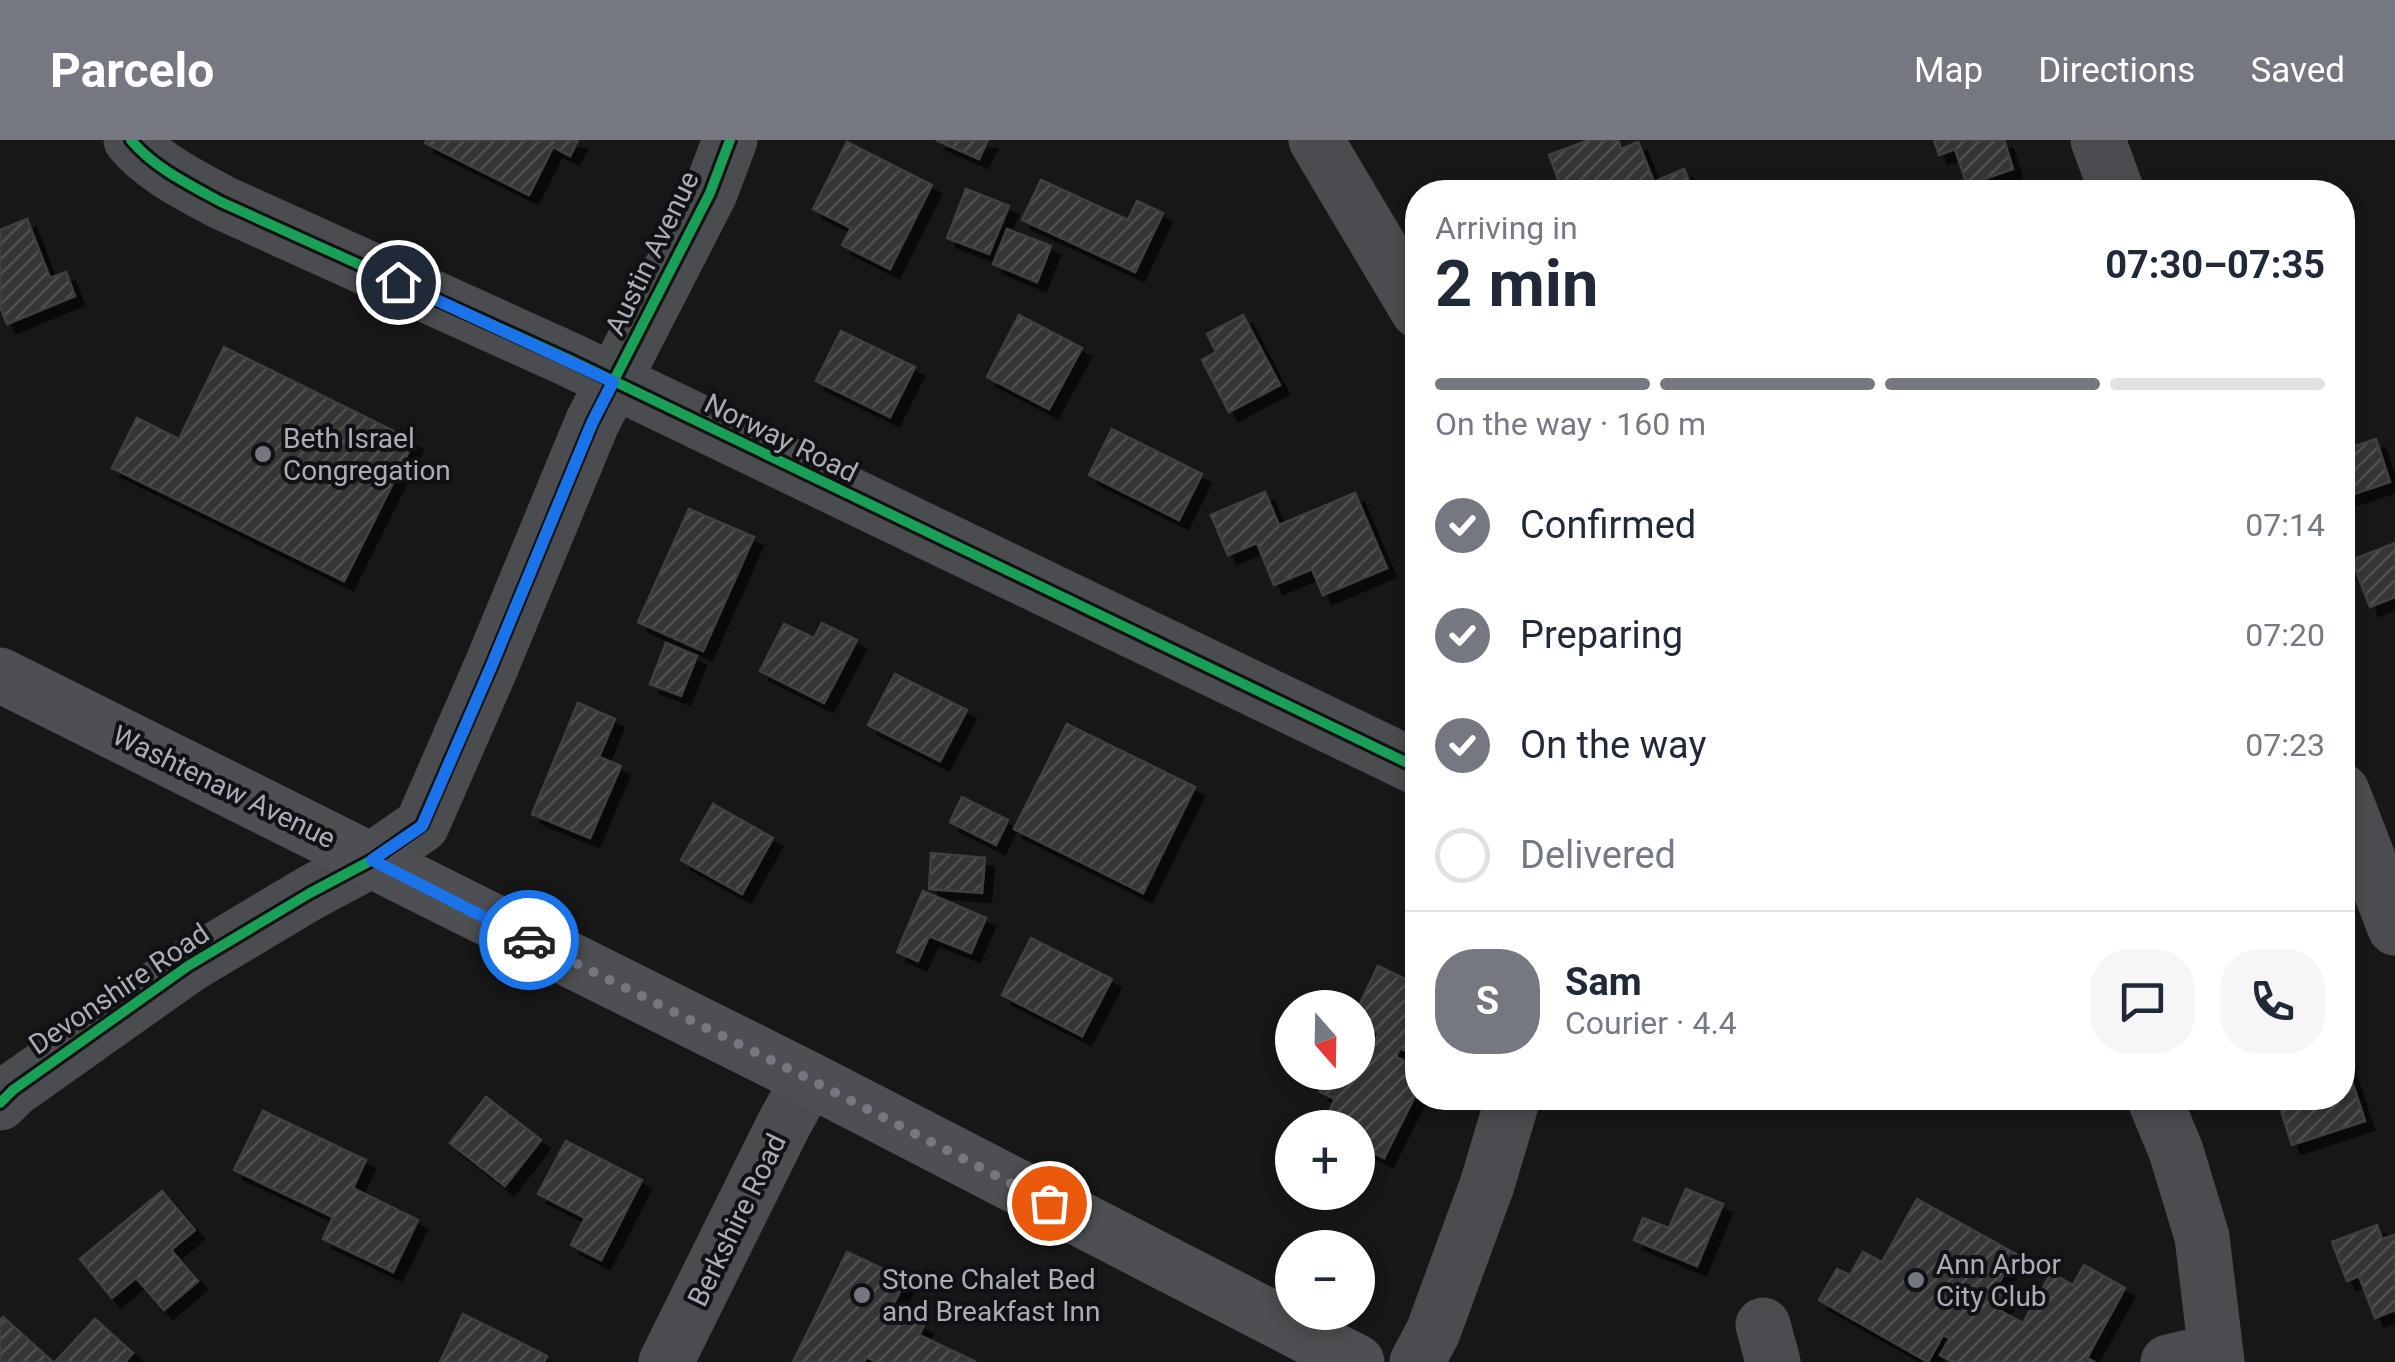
<!DOCTYPE html>
<meta charset="utf-8">
<style>
body{margin:0;font-family:Roboto,sans-serif;background:#f6f6f7;color:#1f2937;height:100vh;display:flex;flex-direction:column;font-size:38px;white-space:nowrap}
*{box-sizing:border-box;margin:0}
p{font-size:32px;color:#747a83}
.icon{flex:none;width:55px;height:55px;fill:none;stroke:currentColor;stroke-width:2;stroke-linecap:round;stroke-linejoin:round}
.map{position:relative;flex:1;overflow:hidden}
.panel{position:absolute;left:1405px;top:40px;width:950px;height:930px;display:flex;flex-direction:column;background:#fff;border-radius:40px;box-shadow:0 5px 15px #0003}
.panel>*{flex:none}
.needle{width:65px;rotate:160deg}
.controls{position:absolute;left:1275px;top:850px;display:grid;gap:20px}
.controls a{display:grid;place-items:center;width:100px;height:100px;border-radius:50%;background:#fff;box-shadow:0 5px 15px #0003;font-size:50px}
.pin{position:absolute;display:grid;place-items:center;width:85px;height:85px;color:#fff;margin:-42px;border:5px solid #fff;border-radius:50%;box-shadow:0 2px 10px #0007}
.courier{position:absolute;display:grid;place-items:center;width:100px;height:100px;margin:-50px;border:8px solid #1a73e8;border-radius:50%;background:#fff;color:#222;box-shadow:0 2px 12px #0007}
.overview em{font-style:normal;font-weight:700}
.overview div{display:flex;flex-direction:column-reverse}
.overview{display:flex;align-items:center;justify-content:space-between;height:170px;padding:0 30px}
h1{font-size:65px;font-weight:700;line-height:75px}
.bar{display:grid;grid-template-columns:repeat(4,1fr);gap:15px 10px;align-content:center;height:120px;padding:0 30px}
.bar i{height:12px;border-radius:8px;background:#e0e1e3}
.bar .active{background:#757880}
.bar p{grid-column:span 4}
.line{display:flex;align-items:center;gap:25px;padding:0 30px;border-top:2px solid #e0e1e3}
.line div{flex:1}
.round{display:grid;place-items:center;flex:none;width:105px;height:105px;border-radius:40px;background:#f6f6f7}
ol{padding:0 30px;list-style:none}
li{display:flex;align-items:center;gap:30px;height:110px}
li p{margin-inline-start:auto}
li .icon{padding:10px;border-radius:50%;background:#757880;color:#fff;stroke-width:4}
li:last-child{color:#747a83}
li i{width:55px;height:55px;border:5px solid #e0e1e3;border-radius:50%}
header{display:flex;align-items:center;gap:60px;box-sizing:border-box;height:140px;padding:0 50px;background:#757880;color:#fff}
header strong{font-size:48px}
nav{display:flex;gap:55px;margin-inline-start:auto;font-size:35px}
.map>svg:first-child{display:block}
.building{fill:url(#building-hatch);stroke:#3f4043;stroke-width:2.5;filter:url(#shadow)}
.lines{fill:none;stroke-linecap:round;stroke-linejoin:round}
.minor{stroke:#4b4c50;stroke-width:55}
.major{stroke:#4d4f52;stroke-width:55}
.cycleway-casing{stroke:#111113;stroke-width:16}
.cycleway{stroke:#1a9f57;stroke-width:10}
.done{stroke:#757880;stroke-width:10;stroke-dasharray:0 18}
.route{stroke:#1a73e8;stroke-width:12}
.poi-dot{fill:#757880;stroke:#111113;stroke-width:4}
.labels{text-anchor:middle;dominant-baseline:central;stroke-width:8;stroke-linejoin:round;paint-order:stroke}
.street-label{font-size:28px;fill:#a8adb8;stroke:#111113}
.poi-label{font-size:28px;fill:#a8adb8;stroke:#111113;text-anchor:start}
</style>
<header>
<strong>Parcelo</strong>
<nav><a>Map</a><a>Directions</a><a>Saved</a></nav>
</header>
<div class="map">
<svg width="2395" height="1222" viewBox="0 0 2395 1222">
<defs>
<pattern id="building-hatch" width="6" height="6" patternUnits="userSpaceOnUse" patternTransform="scale(2.5)"><rect width="6" height="6" fill="#353536"/><path d="M-1 1l2-2M0 6l6-6M5 7l2-2" fill="none" stroke="#4f5051"/></pattern>
<filter id="shadow"><feDropShadow dx="9" dy="9" stdDeviation="0" flood-color="#0009"/></filter>
</defs>
<rect width="100%" height="100%" fill="#171717"/>
<g class="building">
<polygon points="427,0 578,0 570,16 553,7 529,55 425,3"/>
<polygon points="936,0 988,0 979,19"/>
<polygon points="1589,0 1618,0 1621,9 1638,2 1654,42 1684,29 1693,52 1563,52 1549,15"/>
<polygon points="1934,0 2004,0 2013,29 1967,45 1955,9 1939,15"/>
<polygon points="847,2 932,45 890,129 842,105 851,88 813,69"/>
<polygon points="1041,40 1128,80 1137,61 1163,73 1135,132 1022,80"/>
<polygon points="966,49 1009,66 989,114 947,98"/>
<polygon points="27,79 50,138 66,132 75,156 7,184 0,166 0,90"/>
<polygon points="1007,89 1051,106 1037,142 993,124"/>
<polygon points="1019,175 1082,208 1049,269 987,237"/>
<polygon points="1243,175 1280,245 1229,272 1202,220 1216,212 1207,194"/>
<polygon points="841,191 915,227 890,277 816,241"/>
<polygon points="224,207 414,301 344,441 112,328 137,278 179,299"/>
<polygon points="1112,289 1202,334 1179,380 1089,335"/>
<polygon points="2376,299 2390,342 2342,358 2342,310"/>
<polygon points="1265,352 1279,385 1355,353 1387,428 1323,455 1312,429 1274,445 1257,403 1228,415 1211,375"/>
<polygon points="689,369 754,397 703,511 638,482"/>
<polygon points="2395,403 2395,457 2370,467 2352,420"/>
<polygon points="822,483 857,500 824,563 760,531 784,484 814,498"/>
<polygon points="666,503 697,516 681,556 650,544"/>
<polygon points="895,534 967,570 940,621 868,585"/>
<polygon points="578,563 615,579 599,617 621,626 590,698 532,674"/>
<polygon points="1067,584 1195,647 1143,753 1014,689"/>
<polygon points="962,657 1008,680 996,705 950,682"/>
<polygon points="713,664 773,698 742,754 681,720"/>
<polygon points="931,713 985,718 982,753 929,749"/>
<polygon points="923,751 986,778 971,813 929,796 918,821 897,812"/>
<polygon points="1031,798 1112,839 1082,896 1002,855"/>
<polygon points="1378,826 1418,845 1418,895 1409,913 1400,908 1396,917 1418,927 1418,950 1384,1018 1358,1005 1358,988 1321,988 1335,959 1320,952 1326,940 1322,938 1325,932 1358,932 1358,903 1371,909 1379,893 1358,883 1358,868"/>
<polygon points="2342,911 2365,981 2292,1005 2277,958 2342,958"/>
<polygon points="486,957 541,1000 505,1046 450,1003"/>
<polygon points="263,971 366,1020 353,1048 418,1080 393,1132 323,1099 333,1077 234,1030"/>
<polygon points="566,1001 642,1040 601,1120 571,1105 585,1078 538,1054"/>
<polygon points="1686,1049 1723,1064 1697,1126 1634,1100 1643,1078 1669,1088"/>
<polygon points="162,1051 195,1090 171,1110 198,1141 164,1170 136,1138 112,1158 80,1119"/>
<polygon points="1917,1059 2016,1114 1994,1151 2006,1158 1999,1170 2023,1183 2051,1133 2073,1145 2084,1125 2125,1148 2087,1218 2095,1222 1991,1222 1987,1220 1985,1222 1953,1222 1940,1215 1950,1198 1943,1195 1928,1222 1819,1160 1837,1129 1850,1135 1863,1112 1882,1122"/>
<polygon points="2377,1085 2382,1099 2395,1095 2395,1170 2375,1178 2359,1136 2347,1141 2332,1102"/>
<polygon points="847,1112 906,1140 891,1169 924,1185 919,1195 976,1222 877,1222 866,1217 864,1222 793,1222"/>
<polygon points="463,1174 547,1216 544,1222 440,1222"/>
<polygon points="3,1177 53,1222 0,1222 0,1180"/>
<polygon points="95,1179 133,1213 125,1222 55,1222"/>
</g>
<g class="lines">
<g class="minor">
<path d="M 131,0 C 153,27 190,45 221,62 L 568,219 L 1418,628"/>
<polyline points="1316,0 1418,171"/>
<polyline points="2098,0 2117,52"/>
<polyline points="2342,651 2395,788"/>
<polyline points="2154,958 2176,1011 2202,1097 2217,1222"/>
<polyline points="0,963 13,950 188,826 310,753 372,720 422,685 491,527 592,283 710,53 730,0"/>
<polyline points="1763,1185 1773,1222"/>
<polyline points="666,1222 784,984 809,939"/>
<polyline points="1417,1222 1433,1192 1487,1045 1513,958"/>
<polyline points="2168,1222 2215,1211"/>
</g>
<polyline class="major" points="0,535 809,939 1357,1222"/>
<g class="cycleway-casing">
<g id="cycleway">
<path d="M 131,0 C 153,27 190,45 221,62 L 568,219 L 1418,628"/>
<polyline points="0,963 13,950 188,826 310,753 372,720 422,685 491,527 592,283 710,53 730,0"/>
</g>
</g>
<use href="#cycleway" class="cycleway"/>
</g>
<g class="lines">
<polyline class="done" points="529,800 809,939 1049,1063"/>
<polyline class="route" points="398,142 613,242 592,283 491,527 422,686 372,720 529,800"/>
</g>
<g class="poi-dot">
<circle cx="263" cy="314" r="10"/>
<circle cx="1916" cy="1140" r="10"/>
<circle cx="862" cy="1155" r="10"/>
</g>
<g class="labels">
<g class="street-label">
<text transform="translate(652 113) rotate(-64)">Austin Avenue</text>
<text transform="translate(781 298) rotate(26)">Norway Road</text>
<text transform="translate(224 647) rotate(26)">Washtenaw Avenue</text>
<text transform="translate(119 849) rotate(-34)">Devonshire Road</text>
<text transform="translate(737 1080) rotate(-64)">Berkshire Road</text>
</g>
<g class="poi-label">
<text x="283" y="298">Beth Israel<tspan x="283" dy="32">Congregation</tspan></text>
<text x="1936" y="1124">Ann Arbor<tspan x="1936" dy="32">City Club</tspan></text>
<text x="882" y="1139">Stone Chalet Bed<tspan x="882" dy="32">and Breakfast Inn</tspan></text>
</g>
</g>
</svg>
<div class="controls">
<a><svg class="needle" viewBox="-14 -14 28 28"><path d="M0-13l5 13h-10z" fill="#e53935"/><path d="M0 13l5-13h-10z" fill="#747a83"/></svg></a>
<a>+</a>
<a>−</a>
</div>
<div class="pin" style="left:1049px;top:1063px;background:#ea580c"><svg class="icon" aria-label="bag" viewBox="0 0 24 24"><path d="M5 8h14l-1 12H6zM9 8a3 3 0 0 1 6 0"/></svg></div>
<div class="pin" style="left:398px;top:142px;background:#1f2937"><svg class="icon" aria-label="home" viewBox="0 0 24 24"><path d="M3 11l9-7 9 7M6 9v11h12V9"/></svg></div>
<div class="courier" style="left:529px;top:800px"><svg class="icon" aria-label="car" viewBox="0 0 24 24"><path d="M5 17H2v-5l4-1 3-4h7l3 4 3 1v5h-3M9 17h6M6 11h13"/><circle cx="7" cy="17" r="2"/><circle cx="17" cy="17" r="2"/></svg></div>
<section class="panel">
<div class="overview"><div><h1>2 min</h1><p>Arriving in</p></div><em>07:30–07:35</em></div>
<div class="bar"><i class="active"></i><i class="active"></i><i class="active"></i><i></i><p>On the way · 160 m</p></div>
<ol>
<li><svg class="icon" aria-label="check" viewBox="0 0 24 24"><path d="M5 12l5 5 9-10"/></svg>Confirmed<p>07:14</p></li>
<li><svg class="icon" aria-label="check" viewBox="0 0 24 24"><path d="M5 12l5 5 9-10"/></svg>Preparing<p>07:20</p></li>
<li><svg class="icon" aria-label="check" viewBox="0 0 24 24"><path d="M5 12l5 5 9-10"/></svg>On the way<p>07:23</p></li>
<li><i></i>Delivered</li>
</ol>
<div class="line" style="height:180px"><b class="round" style="background:#757880;color:#fff">S</b><div><b>Sam</b><p>Courier · 4.4</p></div><a class="round"><svg class="icon" aria-label="chat" viewBox="0 0 24 24"><path d="M4 5h16v11H9l-5 4z"/></svg></a><a class="round"><svg class="icon" aria-label="phone" viewBox="0 0 24 24"><path d="M5 4h4l2 5-3 2q2 4 5 5l2-3 5 2v4C11 20 4 13 5 4z"/></svg></a></div>
</section>
</div>
